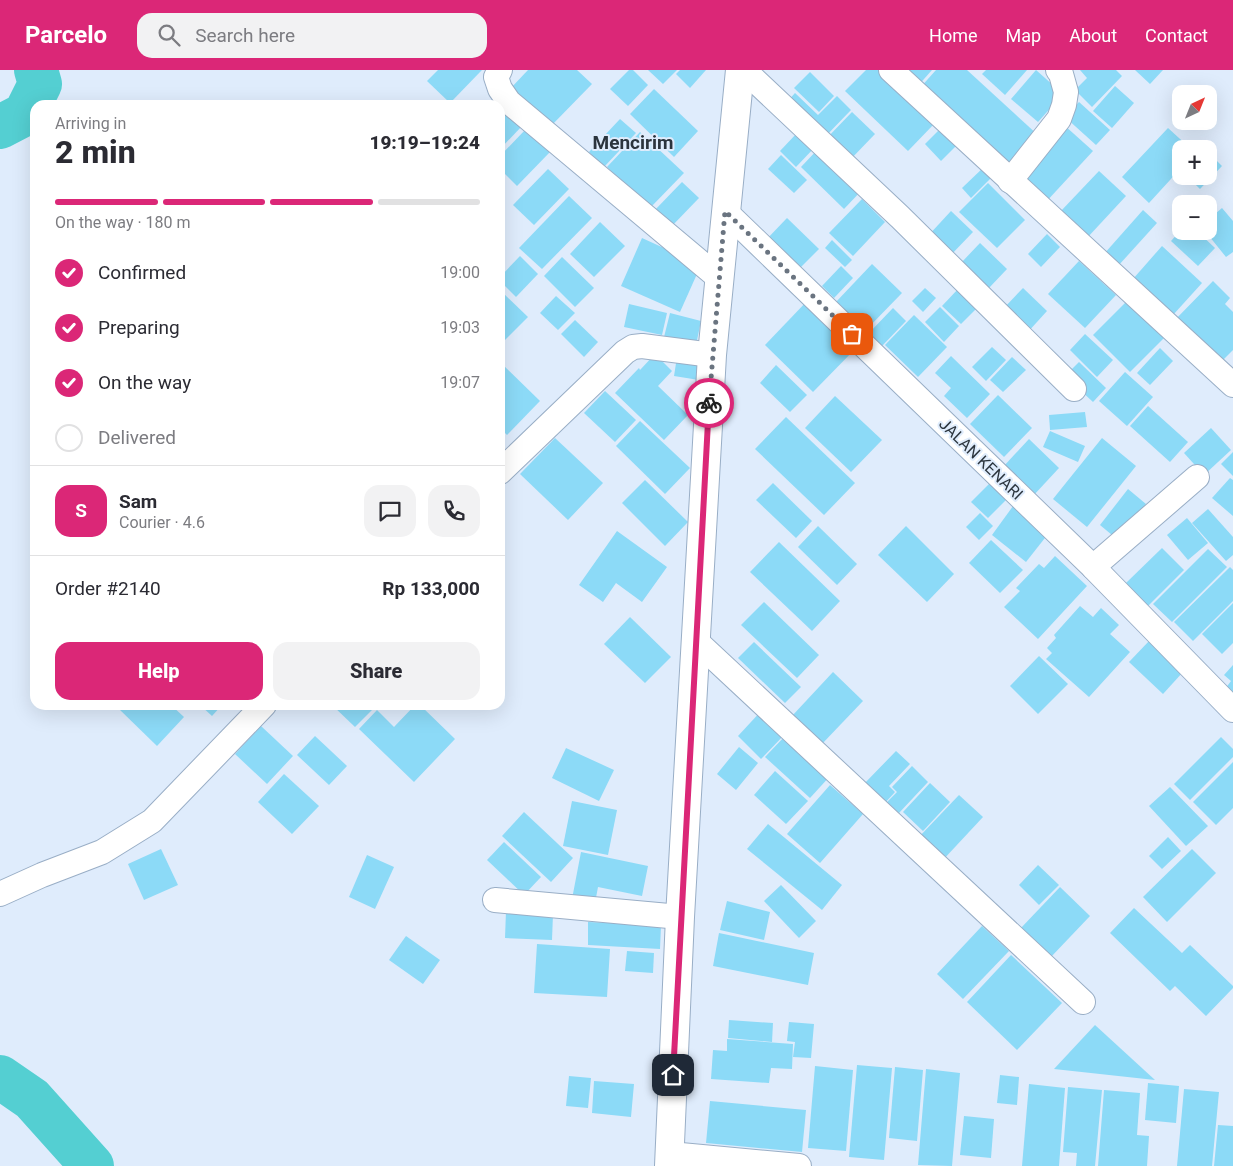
<!DOCTYPE html>
<meta charset="utf-8">
<style>
body{margin:0;font-family:Roboto,sans-serif;background:#f2f2f3;color:#2b2b33;height:100vh;display:flex;flex-direction:column;font-size:19px;white-space:nowrap}
*{box-sizing:border-box;margin:0}
p{font-size:16px;color:#7c7c81}
.icon{flex:none;width:28px;height:28px;fill:none;stroke:currentColor;stroke-width:2;stroke-linecap:round;stroke-linejoin:round}
.map{position:relative;flex:1;overflow:hidden}
.details{position:absolute;left:30px;top:30px;width:475px;height:610px;display:flex;flex-direction:column;background:#fff;border-radius:15px;box-shadow:0 5px 20px #0002}
.details>*{flex:none}
.needle{width:32px;rotate:43deg}
.buttons{position:absolute;left:1172px;top:15px;display:grid;gap:10px}
.buttons a{display:grid;place-items:center;width:45px;height:45px;border-radius:10px;background:#fff;box-shadow:0 5px 20px #0002;font-size:25px}
.pin{position:absolute;display:grid;place-items:center;width:42px;height:42px;color:#fff;margin:-21px;border-radius:10px;box-shadow:0 2px 8px #0006}
.courier{position:absolute;display:grid;place-items:center;width:50px;height:50px;margin:-25px;border:4px solid #db2777;border-radius:50%;background:#fff;color:#222;box-shadow:0 1px 6px #0007}
.overview em{font-style:normal;font-weight:800}
.overview div{display:flex;flex-direction:column-reverse}
.overview{display:flex;align-items:center;justify-content:space-between;height:85px;padding:0 25px}
h1{font-size:32px;font-weight:800;line-height:38px}
.bar{display:grid;grid-template-columns:repeat(4,1fr);gap:8px 5px;align-content:center;height:60px;padding:0 25px}
.bar i{height:6px;border-radius:4px;background:#e1e1e2}
.bar .current{background:#db2777}
.bar p{grid-column:span 4}
.line{display:flex;align-items:center;gap:12px;padding:0 25px;border-top:1px solid #e1e1e2}
.line div{flex:1}
.round{display:grid;place-items:center;flex:none;width:52px;height:52px;border-radius:15px;background:#f2f2f3}
ol{padding:0 25px;list-style:none}
li{display:flex;align-items:center;gap:15px;height:55px}
li p{margin-inline-start:auto}
li .icon{padding:5px;border-radius:50%;background:#db2777;color:#fff;stroke-width:4}
li:last-child{color:#7c7c81}
li i{width:28px;height:28px;border:2px solid #e1e1e2;border-radius:50%}
.cta{display:flex;gap:10px;margin-top:auto;padding:10px 25px}
.cta a{flex:1;height:58px;border-radius:15px;background:#db2777;color:#fff;font-size:20px;font-weight:800;line-height:58px;text-align:center}
.cta a+a{background:#f2f2f3;color:#2b2b33}
header{display:flex;align-items:center;gap:30px;box-sizing:border-box;height:70px;padding:0 25px;background:#db2777;color:#fff}
header strong{font-size:24px}
nav{display:flex;gap:28px;margin-inline-start:auto;font-size:18px}
.search{width:350px;height:45px;background:#f2f2f3;display:flex;align-items:center;gap:12px;box-sizing:border-box;padding:0 18px;border-radius:15px;color:#7c7c81;font-size:19px}
.map>svg:first-child{display:block}
.lines{fill:none;stroke-linecap:round;stroke-linejoin:round}
.river{stroke:#54cfd2;stroke-width:44}
.building{fill:#8cdaf7}
.minor-casing{stroke:#99aec6;stroke-width:26}
.tertiary-casing{stroke:#99aec6;stroke-width:30}
.minor{stroke:#fff;stroke-width:24}
.tertiary{stroke:#fff;stroke-width:28}
.done{stroke:#6a7480;stroke-width:5;stroke-dasharray:0 9}
.route{stroke:#db2777;stroke-width:6}
.labels{text-anchor:middle;dominant-baseline:central;stroke-width:4;stroke-linejoin:round;paint-order:stroke}
.street-label{font-size:16px;fill:#2b343d;stroke:#dfecfc}
.quarter-label{font-size:19px;font-weight:bold;fill:#2b343d;stroke:#dfecfc}
</style>
<header>
<strong>Parcelo</strong>
<div class="search"><svg class="icon" aria-label="search" viewBox="0 0 24 24"><circle cx="10" cy="10" r="6"/><path d="M15 15l6 6"/></svg>Search here</div>
<nav><a>Home</a><a>Map</a><a>About</a><a>Contact</a></nav>
</header>
<div class="map">
<svg width="1233" height="1096" viewBox="0 0 1233 1096">
<rect width="100%" height="100%" fill="#dfecfc"/>
<g class="lines">
<g class="river">
<polyline points="0,57 25,44 40,14 36,0"/>
<polyline points="0,1007 32,1029 92,1096"/>
</g>
</g>
<g class="building">
<polygon points="438,0 482,0 450,33 427,11"/>
<polygon points="528,0 577,0 592,14 550,57 510,19"/>
<polygon points="629,0 633,0 648,15 628,36 610,19"/>
<polygon points="648,0 677,0 663,14"/>
<polygon points="680,0 706,0 690,18 676,4"/>
<polygon points="866,0 879,0 935,53 908,81 845,21"/>
<polygon points="896,0 932,0 916,18"/>
<polygon points="936,0 967,0 1039,66 1009,99 919,19"/>
<polygon points="986,0 1027,0 1005,25 982,4"/>
<polygon points="1036,0 1063,24 1038,52 1011,29"/>
<polygon points="1080,0 1116,0 1122,6 1092,37 1075,20 1087,8"/>
<polygon points="1135,0 1163,0 1150,14"/>
<polygon points="810,2 834,26 819,42 794,18"/>
<polygon points="1115,16 1134,33 1112,58 1093,41"/>
<polygon points="654,19 698,61 674,87 630,44"/>
<polygon points="795,23 818,45 837,26 851,40 823,69 786,33"/>
<polygon points="1079,32 1110,60 1096,75 1065,47"/>
<polygon points="500,35 523,55 500,79"/>
<polygon points="852,42 875,64 848,92 825,70"/>
<polygon points="620,49 636,63 604,97 589,82"/>
<polygon points="1064,55 1093,81 1045,133 1016,106"/>
<polygon points="941,58 957,75 941,91 925,74"/>
<polygon points="1168,58 1191,79 1181,79 1181,98 1149,133 1122,107"/>
<polygon points="526,59 550,82 517,116 500,99 500,86"/>
<polygon points="640,62 684,103 650,138 607,97"/>
<polygon points="798,62 815,77 796,97 780,81"/>
<polygon points="819,78 862,120 844,139 801,97"/>
<polygon points="1209,83 1222,96 1200,119 1187,106 1209,106"/>
<polygon points="781,85 807,110 794,123 768,99"/>
<polygon points="985,96 994,105 971,128 962,118"/>
<polygon points="548,99 569,119 534,155 513,135"/>
<polygon points="1099,101 1126,126 1087,168 1060,142"/>
<polygon points="682,112 699,128 670,158 653,142"/>
<polygon points="988,113 1025,150 997,178 959,142"/>
<polygon points="569,126 592,148 542,199 519,178"/>
<polygon points="862,129 885,152 853,186 829,163"/>
<polygon points="1222,138 1233,151 1233,182 1226,187 1205,161 1209,161 1209,149"/>
<polygon points="1143,140 1157,153 1118,196 1104,184"/>
<polygon points="951,141 973,162 948,188 927,167"/>
<polygon points="787,148 819,179 797,201 765,171"/>
<polygon points="600,152 625,176 594,207 570,184"/>
<polygon points="1180,161 1197,161 1215,178 1198,196 1171,171"/>
<polygon points="1047,164 1060,177 1041,197 1028,184"/>
<polygon points="642,168 701,195 680,242 621,216"/>
<polygon points="832,170 852,190 845,197 825,178"/>
<polygon points="980,173 1007,199 988,219 961,193"/>
<polygon points="1162,176 1202,213 1173,245 1133,209"/>
<polygon points="520,186 538,204 516,227 500,211 500,207"/>
<polygon points="562,187 594,218 575,237 544,206"/>
<polygon points="1079,191 1116,225 1085,258 1048,224"/>
<polygon points="872,194 902,223 865,261 835,233"/>
<polygon points="841,196 853,208 834,228 822,216"/>
<polygon points="1213,211 1230,228 1225,234 1233,242 1233,280 1216,297 1172,253"/>
<polygon points="925,218 936,228 923,242 912,231"/>
<polygon points="959,218 978,237 961,254 942,236"/>
<polygon points="1023,218 1047,241 1027,263 1003,239"/>
<polygon points="500,220 528,247 504,271 500,267"/>
<polygon points="556,226 575,243 558,260 540,243"/>
<polygon points="809,229 858,276 813,322 765,275"/>
<polygon points="1128,230 1165,267 1130,302 1093,265"/>
<polygon points="629,234 667,243 662,265 624,257"/>
<polygon points="940,237 959,256 944,272 925,252"/>
<polygon points="893,238 906,251 882,276 869,263"/>
<polygon points="670,243 701,251 696,275 664,267"/>
<polygon points="914,245 947,277 918,307 885,275"/>
<polygon points="575,250 598,272 584,287 561,264"/>
<polygon points="1085,264 1113,290 1097,307 1070,280"/>
<polygon points="992,277 1006,290 986,311 972,297"/>
<polygon points="1160,278 1173,291 1150,315 1137,303"/>
<polygon points="655,284 672,301 658,316 688,345 664,370 615,323 639,298 640,300"/>
<polygon points="951,286 990,324 967,348 944,326 951,318 935,303"/>
<polygon points="677,287 702,291 699,310 674,306"/>
<polygon points="1012,287 1026,300 1003,322 990,310"/>
<polygon points="500,292 540,331 507,365 500,358"/>
<polygon points="1079,292 1106,318 1093,332 1065,306"/>
<polygon points="776,295 807,325 790,342 760,313"/>
<polygon points="1125,302 1153,327 1127,356 1099,331"/>
<polygon points="605,321 636,350 615,372 584,343"/>
<polygon points="998,325 1032,358 1004,387 970,354"/>
<polygon points="835,326 882,370 851,402 805,358"/>
<polygon points="1148,336 1188,372 1170,392 1130,356"/>
<polygon points="1085,342 1087,357 1050,360 1049,345"/>
<polygon points="786,347 855,413 824,445 755,379"/>
<polygon points="640,351 690,398 665,424 616,376"/>
<polygon points="1211,358 1231,380 1204,405 1184,383"/>
<polygon points="1050,361 1085,376 1078,392 1043,377"/>
<polygon points="555,368 603,413 568,450 520,404"/>
<polygon points="1102,368 1136,396 1087,457 1053,429"/>
<polygon points="1029,369 1059,398 1033,426 1003,397"/>
<polygon points="1233,382 1233,406 1221,394"/>
<polygon points="996,407 1013,423 988,448 971,432"/>
<polygon points="1230,408 1233,410 1233,446 1212,428"/>
<polygon points="645,410 688,452 665,476 622,433"/>
<polygon points="773,413 812,451 796,468 756,430"/>
<polygon points="1128,419 1146,434 1118,470 1100,455"/>
<polygon points="1016,432 1052,459 1026,492 992,465"/>
<polygon points="1208,439 1233,467 1233,485 1226,491 1192,453"/>
<polygon points="980,443 993,456 979,470 966,457"/>
<polygon points="1187,448 1208,473 1188,490 1167,465"/>
<polygon points="818,456 857,494 837,515 798,477"/>
<polygon points="906,456 954,504 927,532 878,485"/>
<polygon points="617,461 667,497 642,532 616,513 603,532 579,515"/>
<polygon points="991,470 1023,500 1000,523 969,493"/>
<polygon points="779,472 840,531 812,561 750,502"/>
<polygon points="1162,478 1184,500 1148,536 1126,513"/>
<polygon points="1208,479 1227,497 1172,552 1153,534"/>
<polygon points="1055,486 1087,516 1038,569 1004,537 1020,521 1016,518 1039,494 1044,498"/>
<polygon points="1230,497 1233,500 1233,531 1193,571 1174,552"/>
<polygon points="764,532 819,585 797,608 741,555"/>
<polygon points="1233,533 1233,573 1222,584 1202,564"/>
<polygon points="1080,536 1093,547 1101,538 1119,555 1110,564 1130,582 1089,627 1046,589 1052,583 1047,578 1056,568 1054,565"/>
<polygon points="630,547 671,587 645,613 604,574"/>
<polygon points="1150,570 1183,602 1163,624 1129,592"/>
<polygon points="754,572 801,617 785,633 738,588"/>
<polygon points="1039,586 1068,614 1038,644 1010,616"/>
<polygon points="1233,595 1233,626 1225,619 1231,611 1224,605"/>
<polygon points="833,602 863,631 821,675 792,646"/>
<polygon points="121,635 171,635 184,647 157,676 118,638"/>
<polygon points="200,635 222,635 212,646"/>
<polygon points="332,635 369,635 373,639 355,657"/>
<polygon points="415,635 420,635 455,669 414,712 359,659 377,640 394,657"/>
<polygon points="763,639 787,662 761,689 738,666"/>
<polygon points="261,656 293,686 267,714 235,684"/>
<polygon points="786,665 831,705 810,728 765,687"/>
<polygon points="315,666 347,696 329,715 297,685"/>
<polygon points="1221,667 1233,679 1233,687 1190,730 1174,714"/>
<polygon points="739,677 758,693 736,720 717,704"/>
<polygon points="566,678 614,700 599,731 552,708"/>
<polygon points="896,681 910,694 889,716 895,722 884,734 863,715"/>
<polygon points="1233,692 1233,738 1216,755 1193,732"/>
<polygon points="912,696 928,712 899,743 887,732 897,722 892,717"/>
<polygon points="775,701 808,731 786,754 754,725"/>
<polygon points="284,704 319,736 292,764 258,732"/>
<polygon points="930,713 950,732 923,761 903,742"/>
<polygon points="830,715 863,744 820,793 787,764"/>
<polygon points="1170,717 1208,756 1186,776 1149,736"/>
<polygon points="959,725 983,747 942,791 918,768"/>
<polygon points="572,731 617,740 608,785 563,776"/>
<polygon points="524,742 573,788 551,812 502,766"/>
<polygon points="768,754 842,815 822,840 747,779"/>
<polygon points="1168,767 1181,781 1162,799 1149,786"/>
<polygon points="504,772 541,807 524,825 487,790"/>
<polygon points="161,779 178,815 144,830 128,794"/>
<polygon points="1192,779 1216,803 1167,852 1143,827"/>
<polygon points="581,782 648,796 642,826 598,817 595,833 572,829"/>
<polygon points="367,785 394,797 375,839 349,827"/>
<polygon points="1038,795 1059,815 1039,835 1019,815"/>
<polygon points="781,815 816,851 799,868 764,831"/>
<polygon points="1060,817 1090,846 1050,888 1020,859"/>
<polygon points="727,831 770,842 764,870 720,860"/>
<polygon points="1134,838 1182,883 1190,875 1233,916 1233,918 1206,946 1175,916 1170,921 1110,863"/>
<polygon points="506,841 553,844 552,870 505,868"/>
<polygon points="588,852 661,855 660,879 588,875"/>
<polygon points="982,856 1009,881 963,929 937,904"/>
<polygon points="719,863 814,883 808,915 713,896"/>
<polygon points="406,866 440,890 423,914 389,890"/>
<polygon points="537,874 610,879 607,927 534,923"/>
<polygon points="627,881 654,883 653,903 625,901"/>
<polygon points="1011,885 1062,933 1017,980 967,932"/>
<polygon points="729,950 773,953 772,972 728,968"/>
<polygon points="789,952 814,954 811,988 793,987 795,972 787,971"/>
<polygon points="1095,955 1155,1010 1054,999"/>
<polygon points="727,969 793,974 792,999 771,998 769,1013 711,1009 713,980 727,981"/>
<polygon points="857,995 892,998 884,1090 849,1087"/>
<polygon points="815,996 853,1000 846,1081 808,1078"/>
<polygon points="895,997 923,1000 917,1071 889,1068"/>
<polygon points="926,999 960,1003 952,1096 918,1095"/>
<polygon points="1000,1005 1019,1007 1017,1035 997,1033"/>
<polygon points="569,1006 591,1008 588,1038 566,1036"/>
<polygon points="594,1011 634,1014 631,1047 592,1043"/>
<polygon points="1148,1013 1179,1016 1176,1053 1145,1050"/>
<polygon points="1029,1014 1065,1018 1059,1096 1022,1096"/>
<polygon points="1068,1017 1102,1020 1095,1096 1076,1096 1077,1083 1063,1082"/>
<polygon points="1184,1019 1219,1022 1212,1096 1177,1096"/>
<polygon points="1104,1020 1140,1023 1137,1065 1149,1066 1147,1096 1098,1096"/>
<polygon points="710,1031 806,1040 802,1082 706,1073"/>
<polygon points="964,1046 994,1049 991,1088 960,1085"/>
<polygon points="1218,1055 1233,1056 1233,1096 1214,1096"/>
</g>
<g class="lines">
<g class="minor-casing">
<g id="minor">
<polyline points="500,0 496,7 500,19 509,32 719,208"/>
<polyline points="744,0 900,147 1074,319"/>
<polyline points="891,0 1233,315"/>
<polyline points="1010,111 1059,49 1064,35 1066,22 1061,4 1058,0"/>
<polyline points="725,141 1093,497 1233,640"/>
<polyline points="500,402 625,282 633,277 642,276 712,285"/>
<polyline points="1093,497 1197,407"/>
<polyline points="696,571 1083,932"/>
<polyline points="0,824 42,805 102,782 152,751 264,635"/>
<polyline points="495,830 680,847"/>
<polyline points="670,1084 799,1096"/>
</g>
</g>
<g class="tertiary-casing">
<polyline id="tertiary" points="669,1096 680,847 712,285 740,0"/>
</g>
<use href="#minor" class="minor"/>
<use href="#tertiary" class="tertiary"/>
</g>
<g class="lines">
<polyline class="done" points="709,333 725,141 852,264"/>
<polyline class="route" points="673,1005 709,333"/>
</g>
<g class="labels">
<g class="street-label">
<text transform="translate(981 389) rotate(44)">JALAN KENARI</text>
</g>
<g class="quarter-label">
<text x="633" y="72">Mencirim</text>
</g>
</g>
</svg>
<div class="buttons">
<a><svg class="needle" viewBox="-14 -14 28 28"><path d="M0-13l5 13h-10z" fill="#e53935"/><path d="M0 13l5-13h-10z" fill="#7c7c81"/></svg></a>
<a>+</a>
<a>−</a>
</div>
<div class="pin" style="left:852px;top:264px;background:#ea580c"><svg class="icon" aria-label="bag" viewBox="0 0 24 24"><path d="M5 8h14l-1 12H6zM9 8a3 3 0 0 1 6 0"/></svg></div>
<div class="pin" style="left:673px;top:1005px;background:#1f2937"><svg class="icon" aria-label="home" viewBox="0 0 24 24"><path d="M3 11l9-7 9 7M6 9v11h12V9"/></svg></div>
<div class="courier" style="left:709px;top:333px"><svg class="icon" aria-label="bike" viewBox="0 0 24 24"><circle cx="6" cy="16" r="4"/><circle cx="18" cy="16" r="4"/><path d="M6 16l4-8h5l3 8M10 8l3 8H6M13 5h3"/></svg></div>
<section class="details">
<div class="overview"><div><h1>2 min</h1><p>Arriving in</p></div><em>19:19–19:24</em></div>
<div class="bar"><i class="current"></i><i class="current"></i><i class="current"></i><i></i><p>On the way · 180 m</p></div>
<ol>
<li><svg class="icon" aria-label="check" viewBox="0 0 24 24"><path d="M5 12l5 5 9-10"/></svg>Confirmed<p>19:00</p></li>
<li><svg class="icon" aria-label="check" viewBox="0 0 24 24"><path d="M5 12l5 5 9-10"/></svg>Preparing<p>19:03</p></li>
<li><svg class="icon" aria-label="check" viewBox="0 0 24 24"><path d="M5 12l5 5 9-10"/></svg>On the way<p>19:07</p></li>
<li><i></i>Delivered</li>
</ol>
<div class="line" style="height:90px"><b class="round" style="background:#db2777;color:#fff">S</b><div><b>Sam</b><p>Courier · 4.6</p></div><a class="round"><svg class="icon" aria-label="chat" viewBox="0 0 24 24"><path d="M4 5h16v11H9l-5 4z"/></svg></a><a class="round"><svg class="icon" aria-label="phone" viewBox="0 0 24 24"><path d="M5 4h4l2 5-3 2q2 4 5 5l2-3 5 2v4C11 20 4 13 5 4z"/></svg></a></div>
<div class="line" style="height:65px"><div>Order #2140</div><b>Rp 133,000</b></div>
<div class="cta"><a>Help</a><a>Share</a></div>
</section>
</div>
